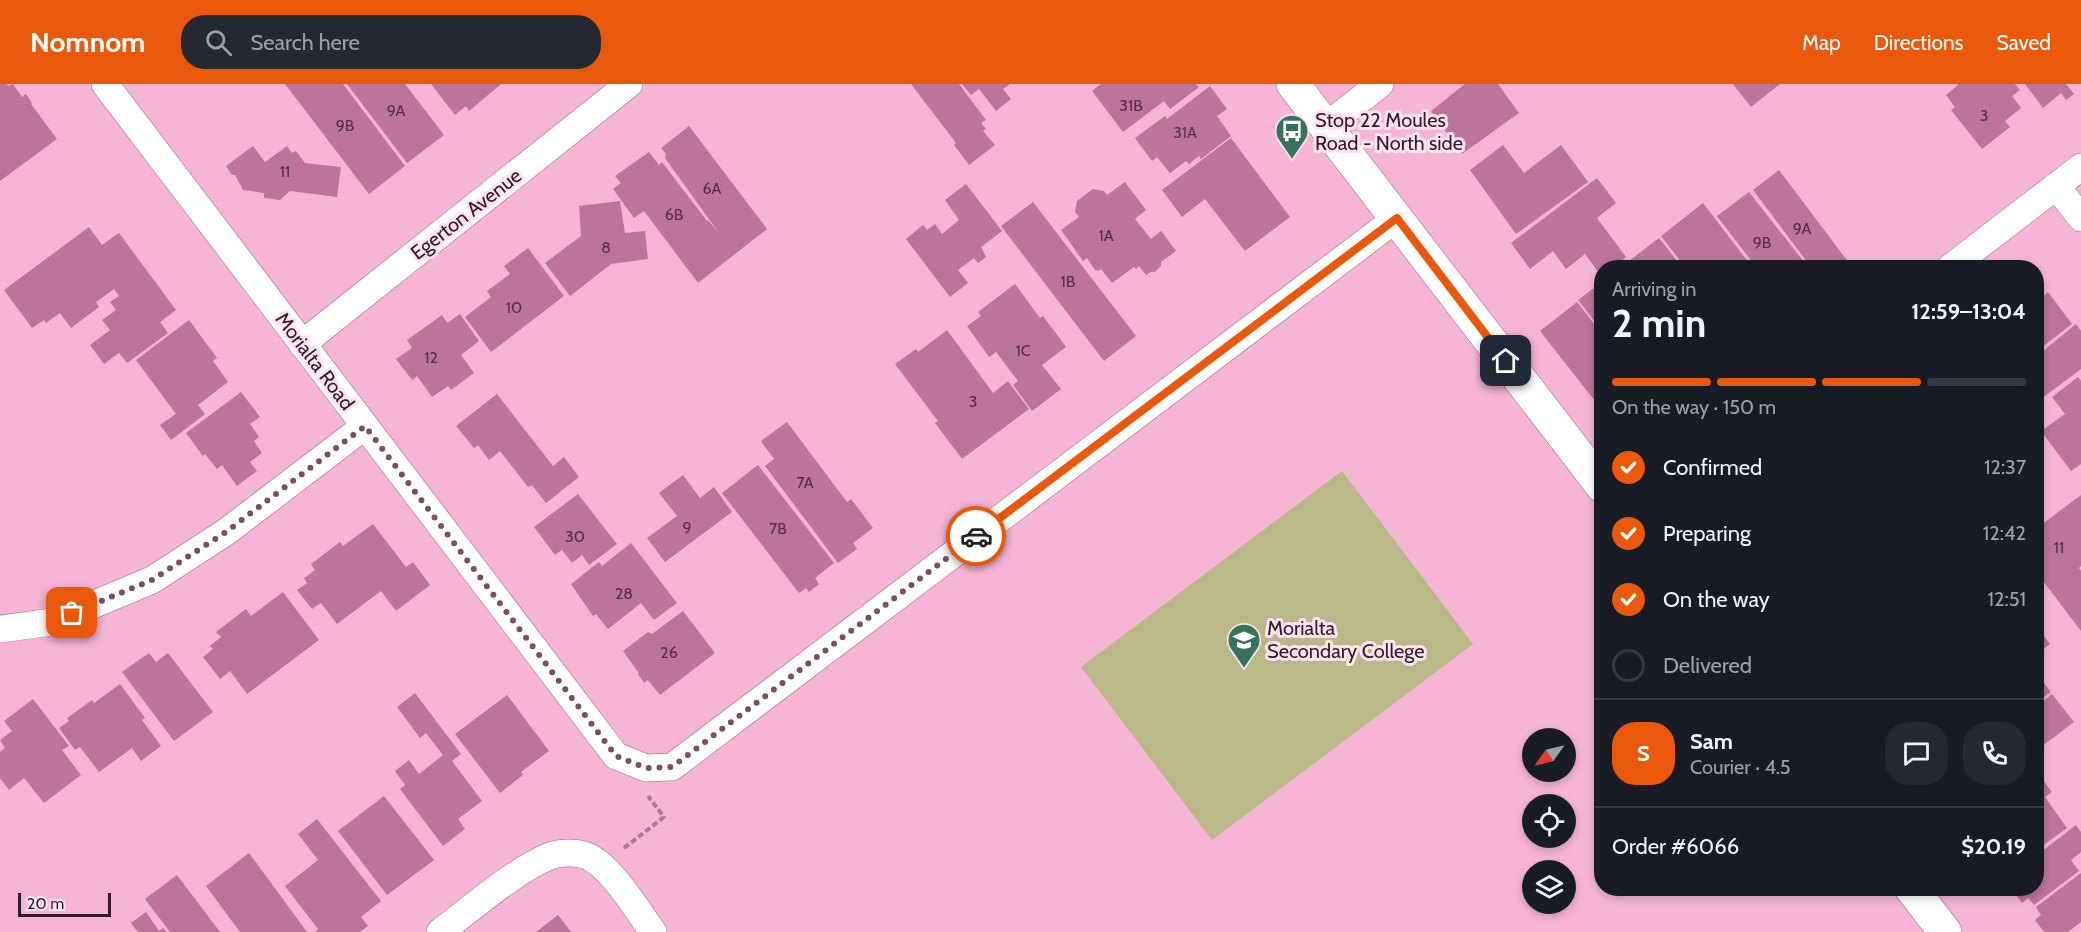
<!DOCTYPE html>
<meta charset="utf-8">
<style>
body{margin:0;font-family:Cabin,sans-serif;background:#242831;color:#f1f3f6;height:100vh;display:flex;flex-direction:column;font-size:22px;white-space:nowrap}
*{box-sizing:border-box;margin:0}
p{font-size:20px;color:#9ea1a6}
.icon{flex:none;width:33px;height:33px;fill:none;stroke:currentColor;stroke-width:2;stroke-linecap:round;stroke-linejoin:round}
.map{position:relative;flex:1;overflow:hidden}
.panel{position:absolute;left:1594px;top:176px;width:450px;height:636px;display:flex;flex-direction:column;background:#171b24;border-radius:24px;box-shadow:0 3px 9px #0003}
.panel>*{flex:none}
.needle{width:39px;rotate:236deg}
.tools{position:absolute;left:1522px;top:644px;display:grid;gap:12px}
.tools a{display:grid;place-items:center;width:54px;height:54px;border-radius:50%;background:#171b24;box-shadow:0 3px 9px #0003;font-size:30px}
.scale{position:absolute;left:18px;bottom:15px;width:93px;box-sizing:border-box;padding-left:6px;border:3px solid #321a27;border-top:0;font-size:16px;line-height:21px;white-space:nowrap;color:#321a27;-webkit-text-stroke:4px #ffe3f0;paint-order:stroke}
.pin{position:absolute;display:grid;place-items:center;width:51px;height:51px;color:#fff;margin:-26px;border-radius:12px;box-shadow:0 3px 9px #0006}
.courier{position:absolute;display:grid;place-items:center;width:60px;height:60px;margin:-30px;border:4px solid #ea580c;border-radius:50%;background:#fff;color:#222;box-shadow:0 2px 8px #0007}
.overview em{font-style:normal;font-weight:700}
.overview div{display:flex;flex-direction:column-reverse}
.overview{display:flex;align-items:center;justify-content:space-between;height:102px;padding:0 18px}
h1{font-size:39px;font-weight:700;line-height:45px}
.bar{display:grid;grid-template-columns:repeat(4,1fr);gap:9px 6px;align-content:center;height:72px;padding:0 18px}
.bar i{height:8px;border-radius:4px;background:#363941}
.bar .current{background:#ea580c}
.bar p{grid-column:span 4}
.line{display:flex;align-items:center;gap:15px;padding:0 18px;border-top:2px solid #363941}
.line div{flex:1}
.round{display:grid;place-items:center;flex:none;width:63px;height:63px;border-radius:24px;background:#242831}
ol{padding:0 18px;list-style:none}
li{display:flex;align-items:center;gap:18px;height:66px}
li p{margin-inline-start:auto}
li .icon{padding:6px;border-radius:50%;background:#ea580c;color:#fff;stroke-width:4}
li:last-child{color:#9ea1a6}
li i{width:33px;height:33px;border:3px solid #363941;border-radius:50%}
header{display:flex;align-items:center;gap:36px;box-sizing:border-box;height:84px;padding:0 30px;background:#ea580c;color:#fff}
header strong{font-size:28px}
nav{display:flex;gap:33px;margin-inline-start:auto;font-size:21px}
.search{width:420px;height:54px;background:#242831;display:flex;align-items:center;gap:15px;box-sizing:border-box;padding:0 21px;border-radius:24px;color:#9ea1a6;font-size:22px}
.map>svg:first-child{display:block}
.green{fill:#b8b889}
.building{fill:#bc749a}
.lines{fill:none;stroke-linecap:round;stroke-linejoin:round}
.minor-casing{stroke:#9f6382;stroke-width:28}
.secondary-casing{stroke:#9f6382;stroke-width:34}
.path{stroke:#ab7992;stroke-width:4;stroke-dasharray:6 3;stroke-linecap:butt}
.minor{stroke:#fff;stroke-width:27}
.secondary{stroke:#fff;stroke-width:33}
.done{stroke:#775064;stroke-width:6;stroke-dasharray:0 10.8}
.route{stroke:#ea580c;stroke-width:8}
.labels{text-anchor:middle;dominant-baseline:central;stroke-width:6;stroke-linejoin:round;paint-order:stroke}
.number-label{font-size:16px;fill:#543044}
.poi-label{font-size:20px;fill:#321a27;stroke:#ffe3f0;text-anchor:start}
.street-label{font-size:20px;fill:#321a27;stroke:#ffe3f0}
</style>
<header>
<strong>Nomnom</strong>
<div class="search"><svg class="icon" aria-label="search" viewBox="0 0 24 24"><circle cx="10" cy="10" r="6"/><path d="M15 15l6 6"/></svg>Search here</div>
<nav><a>Map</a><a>Directions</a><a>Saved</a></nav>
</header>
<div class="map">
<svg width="2081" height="848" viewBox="0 0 2081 848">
<rect width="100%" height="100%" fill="#f7b5d6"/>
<polygon class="green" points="1342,387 1473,560 1212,756 1081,583"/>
<g class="building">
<polygon points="0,0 7,0 8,2 13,0 22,13 26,10 32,19 31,20 57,55 0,97"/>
<polygon points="285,0 343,0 405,82 369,110"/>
<polygon points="347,0 405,0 444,51 407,79"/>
<polygon points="431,0 501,0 469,27 466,22 455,31"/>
<polygon points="911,0 959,0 986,36 981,39 986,45 983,47 995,61 969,81 954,61 956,59"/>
<polygon points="962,0 1010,0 1003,5 1011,15 996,27 979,5 971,11"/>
<polygon points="1101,0 1196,0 1199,3 1170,25 1164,17 1123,48 1092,7"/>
<polygon points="1465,0 1498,0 1519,29 1462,70 1431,27"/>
<polygon points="1733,0 1780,0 1751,23"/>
<polygon points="1957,0 2015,0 2020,6 2012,12 2021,24 2005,37 2010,43 1982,65 1951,26 1955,23 1946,11 1958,1"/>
<polygon points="2025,0 2066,0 2074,10 2066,16 2061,9 2043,24"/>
<polygon points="1210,2 1227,25 1217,32 1231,52 1201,75 1199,72 1189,80 1186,77 1170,89 1157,73 1152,77 1135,54 1165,32 1167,35"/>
<polygon points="689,42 767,145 698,199 644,127 634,134 613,105 621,99 615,92 649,68 659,81 662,78 707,137 708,136 719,149 665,74 666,70 661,64"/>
<polygon points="1231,54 1290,133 1245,167 1205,115 1182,133 1162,106"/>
<polygon points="1503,61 1524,89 1561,61 1588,98 1516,150 1470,86"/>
<polygon points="253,62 265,78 287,62 292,69 296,67 305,79 341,83 337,113 290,107 280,116 264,114 264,109 243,106 235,91 232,91 226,82"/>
<polygon points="1779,86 1852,183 1811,183 1753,106"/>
<polygon points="1597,94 1616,119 1597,134 1626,173 1613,183 1602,183 1602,193 1585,170 1566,185 1553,167 1530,185 1511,159"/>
<polygon points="1125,98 1146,126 1135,135 1151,155 1161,147 1176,167 1161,178 1161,182 1155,188 1151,188 1146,191 1139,182 1136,185 1134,183 1112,199 1101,185 1098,187 1095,186 1087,174 1083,177 1061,146 1079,133 1075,128 1077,117 1093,105 1104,107 1107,111"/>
<polygon points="966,100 1002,147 981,163 986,173 978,179 974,174 958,186 968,199 950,213 906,155 923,141 927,146 935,140 942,150 959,136 945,116"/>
<polygon points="1749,108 1808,183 1756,183 1717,132"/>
<polygon points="620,117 625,149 645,147 648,175 611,180 570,212 545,179 581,152 579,122"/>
<polygon points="1033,118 1136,252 1104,277 1001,142"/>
<polygon points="1703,119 1752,183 1685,183 1661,152"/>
<polygon points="89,143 102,161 119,149 176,226 160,238 168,249 127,279 119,269 104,280 90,261 110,246 102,236 116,226 110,218 119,212 114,205 96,218 99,223 71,244 60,229 46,239 44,236 32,244 4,206"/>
<polygon points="1659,154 1682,183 1621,183"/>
<polygon points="528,164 564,212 491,268 465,233 491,213 487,207 510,190 504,182"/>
<polygon points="1602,198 1602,247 1578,216"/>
<polygon points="1015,200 1040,234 1043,232 1066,263 1042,281 1061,305 1032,327 1013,301 1018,297 996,268 989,273 967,242 981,232 978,228"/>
<polygon points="2048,208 2072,240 2037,267 2037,217"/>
<polygon points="1577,218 1602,250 1602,326 1540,247"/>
<polygon points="460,230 479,257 461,271 474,289 451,306 448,302 432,313 417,292 412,296 396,275 412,264 407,256 442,231 447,239"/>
<polygon points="189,236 217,274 213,277 228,298 198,321 205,330 171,356 160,341 176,330 136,276"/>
<polygon points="2076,240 2081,247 2081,285 2037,318 2037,272"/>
<polygon points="947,246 993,309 1008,297 1029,325 962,375 935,339 938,337 895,280 916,265 918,268"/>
<polygon points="2078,293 2081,297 2081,380 2071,387 2041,347 2065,330 2052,313"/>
<polygon points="241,308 260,333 250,340 259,353 254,357 262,369 250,378 257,387 237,402 222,381 217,385 205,370 203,372 186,349"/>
<polygon points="497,310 553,382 564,373 579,393 546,419 532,401 528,403 500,367 489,376 478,361 474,364 456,342"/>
<polygon points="787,338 847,418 851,415 873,444 853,459 857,465 838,479 765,382 774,375 761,357"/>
<polygon points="758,381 834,479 815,494 819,500 809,508 806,504 799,509 722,409"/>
<polygon points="683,391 700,414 714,403 732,428 665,478 647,454 677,432 659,409"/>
<polygon points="578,410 617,460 589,481 582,471 572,479 562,466 555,471 534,443"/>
<polygon points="2081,411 2081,482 2079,484 2081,487 2081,547 2037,489 2037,444"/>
<polygon points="373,440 406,483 413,478 430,501 396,527 381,507 337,540 321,519 312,525 297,506 307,499 304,494 315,486 311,480 340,458 343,462"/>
<polygon points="631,459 677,519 654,536 641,519 608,545 596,530 593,532 571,500 599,478 602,482"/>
<polygon points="283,508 319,556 247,610 230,587 220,595 203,573 213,565 210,562 221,553 216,548 246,525 251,532"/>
<polygon points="683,527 715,569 660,611 648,596 644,599 638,590 639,589 623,567 648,548 652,550"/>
<polygon points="2037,542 2050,560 2037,570"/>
<polygon points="149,569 156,578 168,569 213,628 174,657 122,588"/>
<polygon points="2037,590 2051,608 2037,618"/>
<polygon points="120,600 145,634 142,636 161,662 141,677 132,664 99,688 80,663 75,666 59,644 69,637 67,634 92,616 94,619"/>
<polygon points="415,609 461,670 452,677 482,717 458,735 465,745 443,762 400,705 405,701 395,687 409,676 419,690 443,671 426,649 420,654 397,623"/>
<polygon points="2052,610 2074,638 2037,666 2037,622"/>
<polygon points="507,611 549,667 521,688 523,691 500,709 455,650"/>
<polygon points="33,615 69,662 62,666 81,691 44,719 24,694 9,706 0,694 0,668 5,664 0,656 12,647 4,637"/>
<polygon points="2037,688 2052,708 2045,713 2067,744 2037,766"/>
<polygon points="384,712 434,776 387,811 338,747"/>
<polygon points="317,735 381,817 361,833 368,842 360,848 315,848 318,845 285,802 318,776 298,750"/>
<polygon points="2076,741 2081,748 2081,768 2071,776 2079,787 2034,821 2028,814 2022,819 2011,804 2037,804 2037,771"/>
<polygon points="249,769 307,848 240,848 206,802"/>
<polygon points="2081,789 2081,838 2068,848 2044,848 2035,836 2041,831 2036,823"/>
<polygon points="177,791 220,848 170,848 145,815"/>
<polygon points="146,828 159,847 163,844 167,848 138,848 131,839"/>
<polygon points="558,831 571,848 536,848"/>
</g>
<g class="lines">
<g class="minor-casing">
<g id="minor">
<polyline points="105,0 616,672 646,684 672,683 1397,134"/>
<polyline points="1326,42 1380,0"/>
<polyline points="2056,102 2081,134"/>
<polyline points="1951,183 2081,83"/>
<polyline points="302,260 629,0"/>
<polyline points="0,545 52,538 152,496 226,448 365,342"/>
<path d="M 440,848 C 471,825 515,786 550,772 C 560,768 577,768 587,772 C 612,783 637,826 653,848"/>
</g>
</g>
<g class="secondary-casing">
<g id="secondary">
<polyline points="1293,0 1602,402"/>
<polyline points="1911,804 1945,848"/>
</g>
</g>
<polyline class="path" points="624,764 664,733 648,712"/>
<use href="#minor" class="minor"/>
<use href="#secondary" class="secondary"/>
</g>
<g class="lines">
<polyline class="done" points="72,529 152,496 226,448 365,342 616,672 646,684 672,683 976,452"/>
<polyline class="route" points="976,452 1397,134 1506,277"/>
</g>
<defs>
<g id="bus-pin" transform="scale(1.725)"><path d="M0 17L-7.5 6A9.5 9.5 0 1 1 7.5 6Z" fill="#36725c" stroke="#ffe3f0"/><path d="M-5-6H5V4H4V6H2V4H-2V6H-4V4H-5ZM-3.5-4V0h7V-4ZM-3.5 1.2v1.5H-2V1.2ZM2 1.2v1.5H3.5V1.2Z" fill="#fff"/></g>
<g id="school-pin" transform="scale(1.725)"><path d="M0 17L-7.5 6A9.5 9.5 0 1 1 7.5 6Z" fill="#36725c" stroke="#ffe3f0"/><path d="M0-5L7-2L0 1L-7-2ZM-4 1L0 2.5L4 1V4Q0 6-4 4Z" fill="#fff"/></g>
</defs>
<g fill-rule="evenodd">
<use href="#bus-pin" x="1292" y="47"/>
<use href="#school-pin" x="1244" y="556"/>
</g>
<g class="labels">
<g class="number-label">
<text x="1131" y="21">31B</text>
<text x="396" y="26">9A</text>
<text x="1984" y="31">3</text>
<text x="345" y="41">9B</text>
<text x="1185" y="48">31A</text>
<text x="285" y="87">11</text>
<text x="712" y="104">6A</text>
<text x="674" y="130">6B</text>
<text x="1802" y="144">9A</text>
<text x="1106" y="151">1A</text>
<text x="1762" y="158">9B</text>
<text x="606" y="163">8</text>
<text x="1068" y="197">1B</text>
<text x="514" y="223">10</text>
<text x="1023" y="266">1C</text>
<text x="431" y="273">12</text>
<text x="973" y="317">3</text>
<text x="805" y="398">7A</text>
<text x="687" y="443">9</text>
<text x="778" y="444">7B</text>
<text x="575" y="452">30</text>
<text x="2059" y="463">11</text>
<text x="624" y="509">28</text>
<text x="669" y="568">26</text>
</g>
<g class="poi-label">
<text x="1315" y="36">Stop 22 Moules<tspan x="1315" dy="23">Road - North side</tspan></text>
<text x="1267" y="544">Morialta<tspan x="1267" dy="23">Secondary College</tspan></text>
</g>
<g class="street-label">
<text transform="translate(466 130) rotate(-38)">Egerton Avenue</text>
<text transform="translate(315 277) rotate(53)">Morialta Road</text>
</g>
</g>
</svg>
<div class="tools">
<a><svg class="needle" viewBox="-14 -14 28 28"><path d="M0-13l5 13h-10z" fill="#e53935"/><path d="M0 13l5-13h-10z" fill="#9ea1a6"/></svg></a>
<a><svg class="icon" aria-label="locate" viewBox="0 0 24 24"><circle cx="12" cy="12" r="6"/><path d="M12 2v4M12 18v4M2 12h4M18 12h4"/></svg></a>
<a><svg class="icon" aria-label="layers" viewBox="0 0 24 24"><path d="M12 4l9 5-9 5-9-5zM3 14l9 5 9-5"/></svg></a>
</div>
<div class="scale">20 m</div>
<div class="pin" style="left:72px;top:529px;background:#ea580c"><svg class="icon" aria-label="bag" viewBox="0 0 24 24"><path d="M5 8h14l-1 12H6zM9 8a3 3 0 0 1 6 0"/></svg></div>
<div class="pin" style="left:1506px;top:277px;background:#1f2937"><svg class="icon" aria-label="home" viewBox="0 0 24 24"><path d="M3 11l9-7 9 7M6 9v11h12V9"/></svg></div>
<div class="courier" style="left:976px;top:452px"><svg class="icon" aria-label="car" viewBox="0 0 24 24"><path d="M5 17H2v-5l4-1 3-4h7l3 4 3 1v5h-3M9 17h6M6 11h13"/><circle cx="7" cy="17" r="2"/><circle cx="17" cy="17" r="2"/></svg></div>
<section class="panel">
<div class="overview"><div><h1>2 min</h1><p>Arriving in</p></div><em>12:59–13:04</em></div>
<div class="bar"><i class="current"></i><i class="current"></i><i class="current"></i><i></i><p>On the way · 150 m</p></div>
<ol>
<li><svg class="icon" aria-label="check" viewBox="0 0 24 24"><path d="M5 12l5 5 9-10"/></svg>Confirmed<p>12:37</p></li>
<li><svg class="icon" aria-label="check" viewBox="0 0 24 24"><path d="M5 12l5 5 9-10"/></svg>Preparing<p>12:42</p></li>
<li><svg class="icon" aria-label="check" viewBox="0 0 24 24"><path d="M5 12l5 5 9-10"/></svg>On the way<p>12:51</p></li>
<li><i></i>Delivered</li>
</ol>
<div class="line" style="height:108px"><b class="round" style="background:#ea580c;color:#fff">S</b><div><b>Sam</b><p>Courier · 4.5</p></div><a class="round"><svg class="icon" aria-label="chat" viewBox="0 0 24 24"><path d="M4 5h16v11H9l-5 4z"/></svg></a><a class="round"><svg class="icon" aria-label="phone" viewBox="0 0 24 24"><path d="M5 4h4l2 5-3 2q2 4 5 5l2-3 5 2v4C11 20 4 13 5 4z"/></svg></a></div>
<div class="line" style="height:78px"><div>Order #6066</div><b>$20.19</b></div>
</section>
</div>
